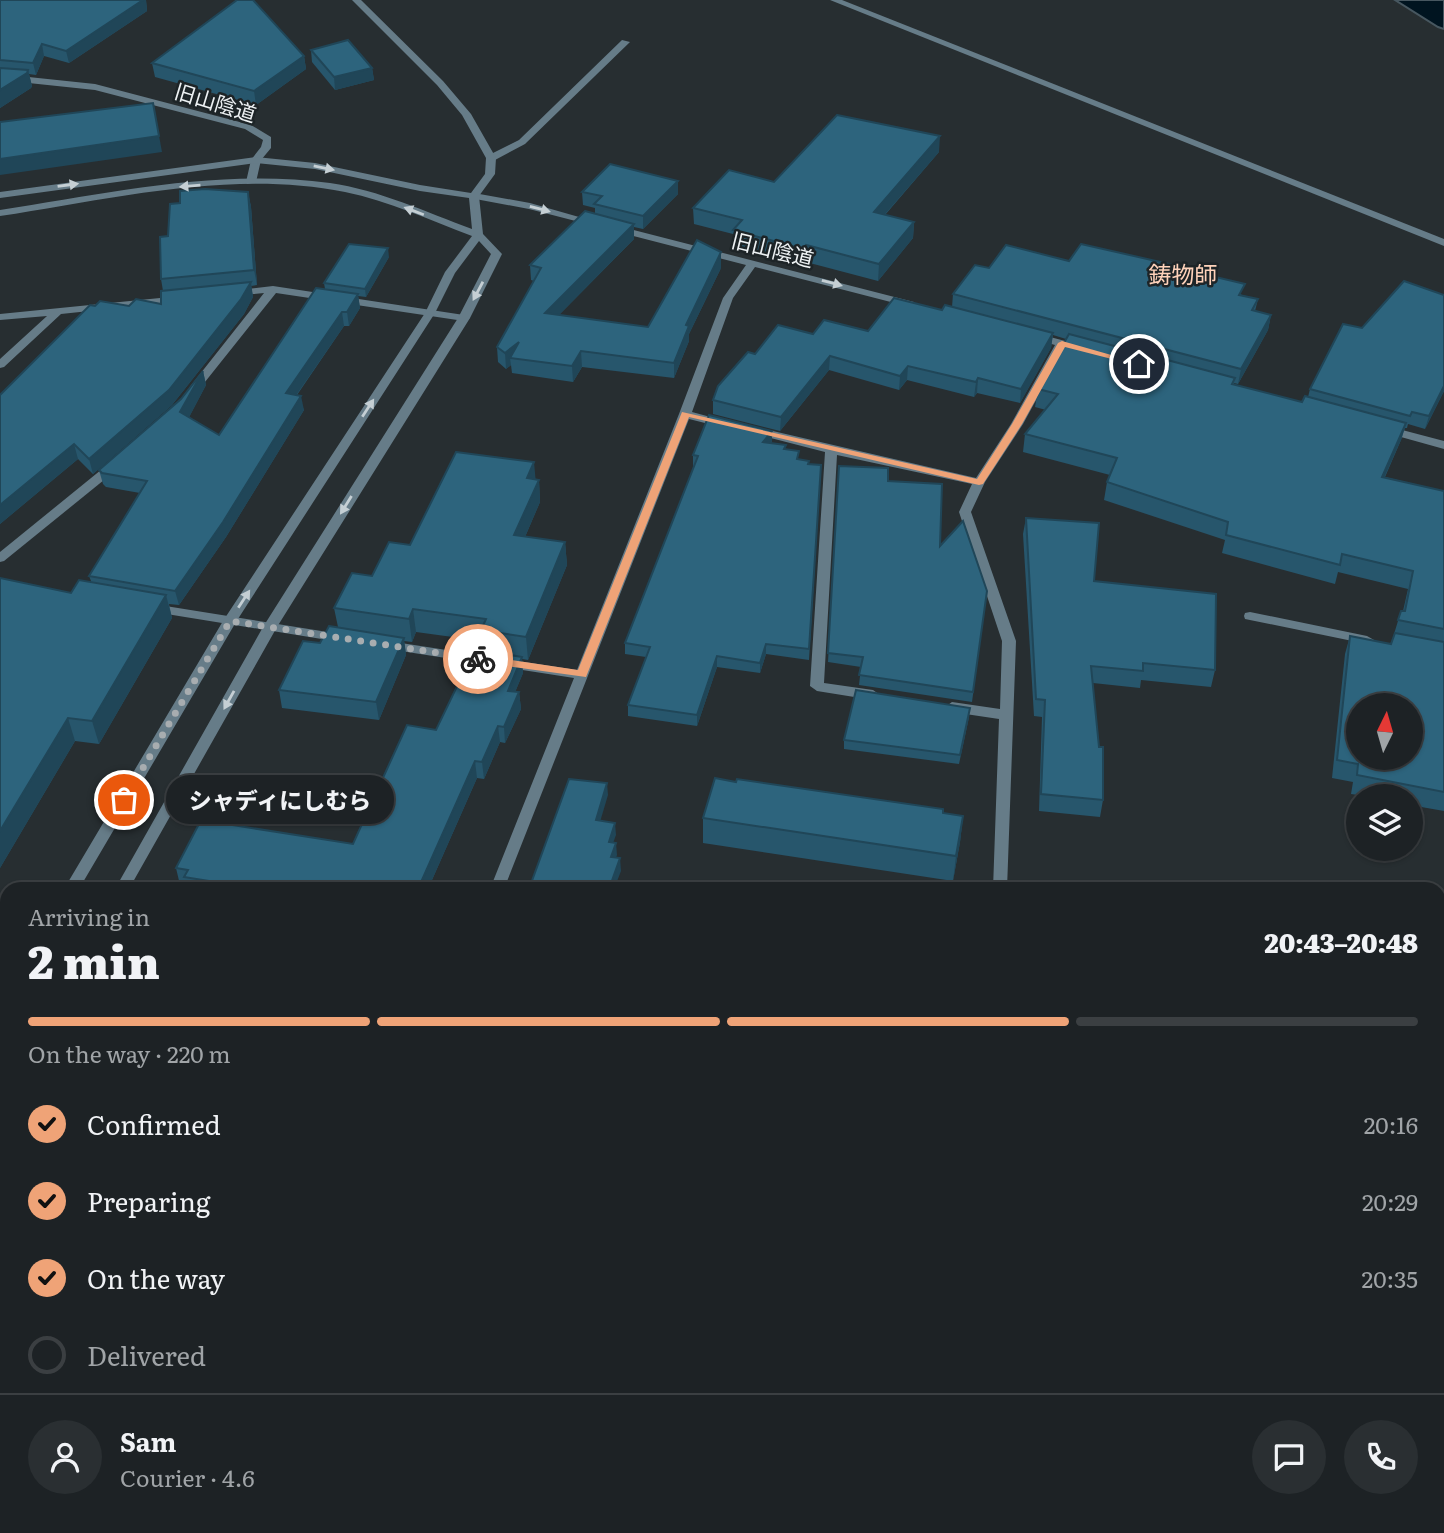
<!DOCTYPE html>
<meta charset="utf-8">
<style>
body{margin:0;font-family:Literata,"Noto Sans JP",serif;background:#2a2f32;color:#f1f3f6;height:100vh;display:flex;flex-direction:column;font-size:26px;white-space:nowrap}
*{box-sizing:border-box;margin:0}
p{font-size:23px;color:#a0a4a7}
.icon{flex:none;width:38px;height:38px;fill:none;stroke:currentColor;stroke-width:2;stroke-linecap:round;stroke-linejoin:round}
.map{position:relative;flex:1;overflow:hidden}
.drawer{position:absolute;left:0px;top:882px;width:1446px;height:651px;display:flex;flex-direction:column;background:#1d2225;border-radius:21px 21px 0 0;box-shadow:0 2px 5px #0004,0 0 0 2px #3b3f42}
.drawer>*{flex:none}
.needle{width:46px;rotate:5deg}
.buttons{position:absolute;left:1346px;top:693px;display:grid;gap:14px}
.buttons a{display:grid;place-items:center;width:77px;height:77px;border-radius:50%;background:#1d2225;box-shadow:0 2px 5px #0004,0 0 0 2px #3b3f42;font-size:35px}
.pin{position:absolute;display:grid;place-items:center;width:60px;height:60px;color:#fff;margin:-30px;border:4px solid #fff;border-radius:50%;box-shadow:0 2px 7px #0007}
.courier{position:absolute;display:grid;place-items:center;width:70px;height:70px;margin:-35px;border:5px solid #efa377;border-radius:50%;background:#fff;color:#222;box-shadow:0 2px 9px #0007}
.bubble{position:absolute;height:49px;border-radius:24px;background:#1d2225;box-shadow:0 2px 5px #0004,0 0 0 2px #3b3f42;font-size:23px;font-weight:800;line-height:49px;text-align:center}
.summary em{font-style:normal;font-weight:800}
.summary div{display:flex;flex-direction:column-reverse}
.summary{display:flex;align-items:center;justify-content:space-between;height:119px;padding:0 28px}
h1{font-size:46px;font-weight:800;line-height:52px}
.bar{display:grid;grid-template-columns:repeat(4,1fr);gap:10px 7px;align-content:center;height:84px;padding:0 28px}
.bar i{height:9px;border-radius:5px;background:#3b3f42}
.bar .current{background:#efa377}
.bar p{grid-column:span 4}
.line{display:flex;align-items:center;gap:18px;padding:0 28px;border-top:2px solid #3b3f42}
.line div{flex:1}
.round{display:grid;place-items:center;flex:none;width:74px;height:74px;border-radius:37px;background:#2a2f32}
ol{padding:0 28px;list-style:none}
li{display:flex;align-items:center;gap:21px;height:77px}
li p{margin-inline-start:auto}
li .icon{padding:7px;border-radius:50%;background:#efa377;color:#111;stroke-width:4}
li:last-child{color:#a0a4a7}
li i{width:38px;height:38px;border:4px solid #3b3f42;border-radius:50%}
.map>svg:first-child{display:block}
.water{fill:#001420;stroke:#475760;stroke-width:2}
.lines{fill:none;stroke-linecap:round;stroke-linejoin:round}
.minor{fill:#667c88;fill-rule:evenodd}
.tertiary{fill:#667c88;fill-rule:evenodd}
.wall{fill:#27566c}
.shaded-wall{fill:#204658}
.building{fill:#2d647d;stroke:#204658;stroke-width:2;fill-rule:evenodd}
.oneway{fill:#c5cfd4}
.route{fill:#efa377}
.done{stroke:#a8adb0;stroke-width:7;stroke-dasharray:0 12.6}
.labels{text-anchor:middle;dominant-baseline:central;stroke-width:5;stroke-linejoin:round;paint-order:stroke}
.far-street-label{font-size:21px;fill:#eef2f4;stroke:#1d2427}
.far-quarter-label{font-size:23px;fill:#fed2ba;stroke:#1d2427}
</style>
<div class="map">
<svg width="1444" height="1533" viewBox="0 0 1444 1533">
<rect width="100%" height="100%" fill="#272e31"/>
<polygon class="water" points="1395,0 1444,0 1444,29 1438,27"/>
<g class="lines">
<g class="minor">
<polygon points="830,0 842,0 1444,239 1444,246"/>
<polygon points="622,40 630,42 525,144 495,160 487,160 487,156 519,140"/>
<polygon points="0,74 95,84 251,125 271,137 271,148 261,160 256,182 247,184 246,182 251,160 261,147 263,140 245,129 95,90 0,80"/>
<polygon points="474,193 530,203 600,223 595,226 529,209 470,198 470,194"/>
<polygon points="618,226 914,302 915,304 910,307 755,267 733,298 692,412 729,422 731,424 725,428 689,419 504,889 490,889 574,678 388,649 381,645 388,641 577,670 679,414 723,298 746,265 614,231 614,227"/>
<polygon points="273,286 464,315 470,318 464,321 276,293 197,392 189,392 189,388 264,293 235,296 230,293 231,291"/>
<polygon points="180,296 184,297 184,301 61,314 4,367 0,368 0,359 47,316 0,320 0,314"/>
<polygon points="1035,333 1084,346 1086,348 1080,351 1065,347 1023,424 985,482 971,512 1016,641 1007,889 993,889 999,719 952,712 945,707 952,702 1000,709 1002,641 959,512 972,484 837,455 824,683 873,690 880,695 873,700 817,691 810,686 825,452 751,433 749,431 755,427 976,478 1011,424 1055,345 1031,338 1029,336"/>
<polygon points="1387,426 1444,441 1444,449 1383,432 1383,428"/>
<polygon points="116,460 120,461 122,464 120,467 4,561 0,562 0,552 112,461"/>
<polygon points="153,604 340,634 347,638 340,642 148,611 147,608 148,605"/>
<polygon points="1250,612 1367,636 1374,640 1367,644 1245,619 1244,616 1245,613"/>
<rect x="1438" y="1029" width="6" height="12"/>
<polygon points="0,1239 7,1241 7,1255 0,1253"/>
<polygon points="236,1526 256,1526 253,1533 233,1533"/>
<polygon points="986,1526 1006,1526 1007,1533 987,1533"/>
</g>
<g class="tertiary">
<path d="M 352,0 L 361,0 L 443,81 L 471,114 L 496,158 L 495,174 L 479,196 L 483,234 L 502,254 L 470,318 L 277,627 L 129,889 L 115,889 L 263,627 L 458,318 L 491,254 L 479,241 L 455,273 L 435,313 L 236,622 L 79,889 L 64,889 L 223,621 L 425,313 L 445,272 L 472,236 C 430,220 389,201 345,192 C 232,169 112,199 0,216 L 0,210 C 108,193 220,168 330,183 C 379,190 426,212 472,229 L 469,198 L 420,191 L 315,169 L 256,163 L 0,198 L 0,192 L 256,157 L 315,163 L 420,185 L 471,193 L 485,174 L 486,158 L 462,115 L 437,85 Z"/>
<polygon points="7,990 7,1010 0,1014 0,994"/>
<polygon points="7,1087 7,1109 0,1113 0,1092"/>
</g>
</g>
<g class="wall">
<polygon points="0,0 146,0 147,11 69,63 44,56 36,75 29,74 32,86 31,88 0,108"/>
<polygon points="311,50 372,68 374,80 335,90 312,62"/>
<polygon points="304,56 306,69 256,105 155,77 152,63"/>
<polygon points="939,152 885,215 914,222 913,238 878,281 806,262 803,265 733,246 733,234 694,224 693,208 774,182"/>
<polygon points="678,181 678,194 643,229 634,227 634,239 559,315 648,327 721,268 689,334 689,341 674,378 582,367 573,382 512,373 511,365 506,369 498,362 497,347 534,281 531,280 530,265 595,214 595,208 583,205 582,192"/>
<polygon points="248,192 251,207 257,285 251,286 253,297 244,314 172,405 93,474 78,459 0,524 0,395 95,306 129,306 161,304 163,291 161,279 168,236 180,203"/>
<polygon points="389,257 366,297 358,296 360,308 349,326 344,326 297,395 304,410 226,537 179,605 169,604 172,618 99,744 75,741 0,868 0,578 71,593 91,581 89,576 140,493 106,487 103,484 99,470 181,399 203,371 206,385 189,417 219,435 325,289 324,283"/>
<polygon points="1069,261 1209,273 1208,275 1242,295 1258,299 1255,311 1271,315 1268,330 1238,384 1234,383 1234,385 1302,402 1308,397 1310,389 1444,391 1425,429 1408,424 1407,428 1405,428 1401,440 1385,477 1444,491 1444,811 1410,805 1410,796 1365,796 1351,794 1353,782 1332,778 1345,654 1350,636 1391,644 1401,611 1403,611 1408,589 1338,572 1335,584 1222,553 1225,540 1104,500 1107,482 1110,475 1023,452 1025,434 1046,410 1035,407 1038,389 1066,339 1053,335 1051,348 1020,403 977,393 974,397 907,380 899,390 829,370 780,431 713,414 713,400 755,354 813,334 868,331 952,307 953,294 989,268"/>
<polygon points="772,431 772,441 771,443 785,450 799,460 809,464 821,465 809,660 766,654 760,673 717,667 697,726 628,716 628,705 646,657 625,654 625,643 694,466 693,466 693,455"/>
<polygon points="839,466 888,481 940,546 987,591 972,702 859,685 861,667 828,662"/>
<polygon points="536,479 539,480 540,502 525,537 565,542 567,565 528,660 522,659 523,673 515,692 519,692 521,709 505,743 500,742 484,779 477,778 428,889 188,889 187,885 180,885 176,868 353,844 436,730 483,651 482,641 416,632 412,642 404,641 406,655 379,720 282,708 279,690 320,643 338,627 334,608 410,545"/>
<polygon points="1026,518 1094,581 1215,670 1211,687 1141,680 1140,688 1093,683 1103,800 1100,817 1039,811 1042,717 1034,716 1023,534"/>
<polygon points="969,717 959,764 844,749 844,740"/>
<polygon points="943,813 963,816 960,842 953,881 703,843 703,818"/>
<polygon points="1438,1051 1444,1051 1444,1470 1438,1469"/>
<polygon points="0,1260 7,1261 7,1400 0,1399"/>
<polygon points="1186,1526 1308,1526 1309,1533 1187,1533"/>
</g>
<g class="shaded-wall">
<polygon points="143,0 146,0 147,11 69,63 66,51"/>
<polygon points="42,44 44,56 36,75 33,63"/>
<polygon points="304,56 306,69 256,105 254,91"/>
<polygon points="372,68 374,80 335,90 334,77"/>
<polygon points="28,70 32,86 31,88 0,108 0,90"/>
<polygon points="153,103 162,152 0,175 0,159"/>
<polygon points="940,136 939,152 873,228 874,212"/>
<polygon points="678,181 678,194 643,229 643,216"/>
<polygon points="248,192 251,207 257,285 254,270"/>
<polygon points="914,222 913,238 878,281 879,264"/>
<polygon points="634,224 634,239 546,328 545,313"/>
<polygon points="806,245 806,262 803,265 803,249"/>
<polygon points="388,248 389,257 366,297 365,289"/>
<polygon points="721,252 721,268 689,334 689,341 674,378 674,363 686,325"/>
<polygon points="251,282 253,297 244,314 172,405 93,474 89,459"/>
<polygon points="358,294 360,308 349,326 347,312"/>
<polygon points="342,312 344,326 288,407 286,393"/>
<polygon points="1271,315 1268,330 1238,384 1241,369"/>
<polygon points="1053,333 1051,348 1020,403 1021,389"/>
<polygon points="519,342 510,358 511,365 506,369 505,353"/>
<polygon points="581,351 582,367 573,382 572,366"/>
<polygon points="830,356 829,370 780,431 781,417"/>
<polygon points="908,366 907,380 899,390 900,376"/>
<polygon points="203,371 206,385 184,427 180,412"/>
<polygon points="978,378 977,393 974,397 976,382"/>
<polygon points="1444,386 1444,391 1425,429 1429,416"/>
<polygon points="301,396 304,410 226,537 179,605 175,591"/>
<polygon points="1406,423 1401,440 1377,494 1382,477"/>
<polygon points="772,431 772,441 763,452 763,442"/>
<polygon points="74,444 78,459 0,524 0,505"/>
<polygon points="534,462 536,484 527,478"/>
<polygon points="539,480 540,502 516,558 514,535"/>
<polygon points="565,542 567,565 528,660 526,637"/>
<polygon points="166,595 172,618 99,744 92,721"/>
<polygon points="413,609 416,632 412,642 409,619"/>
<polygon points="404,638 406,655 379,720 376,702"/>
<polygon points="766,644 766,654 760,673 760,663"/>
<polygon points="717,656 717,667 697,726 697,715"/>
<polygon points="522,657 523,673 509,707 508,691"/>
<polygon points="519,692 521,709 505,743 504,727"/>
<polygon points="68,718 75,741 0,868 0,831"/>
<polygon points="498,726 500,742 484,779 482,762"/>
<polygon points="475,761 477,778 428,889 418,889"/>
<polygon points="607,783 608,795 597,832 596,820"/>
<polygon points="963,816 960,842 953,881 956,856"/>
<polygon points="615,823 616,835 609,854 609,842"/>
<polygon points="616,843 617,855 612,869 611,857"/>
<polygon points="620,858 621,871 614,889 609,889"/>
<polygon points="191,1526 199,1526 201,1531 200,1533 188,1533"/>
<polygon points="402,1526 413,1526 409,1533 399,1533"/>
</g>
<g class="building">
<polygon points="0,0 143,0 66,51 42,44 33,63 0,60"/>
<polygon points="237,0 253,0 304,56 254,91 152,63"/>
<polygon points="348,40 372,68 334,77 311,50"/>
<polygon points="0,68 28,70 27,73 0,90"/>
<polygon points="153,103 159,136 0,159 0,122"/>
<polygon points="837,115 940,136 874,212 914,222 879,264 806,245 803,249 733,230 742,220 693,208 729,170 774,182"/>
<polygon points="610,164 678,181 643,216 594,204 602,196 582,192"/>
<polygon points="205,189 248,192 254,270 161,279 160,237 168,236 170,204 180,203 180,191"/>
<polygon points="585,211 634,224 545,313 648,327 697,240 721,252 686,325 689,326 674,363 581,351 572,366 510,358 519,342 505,353 497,347 541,268 530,265"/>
<polygon points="349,244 388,248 365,289 324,283"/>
<polygon points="1081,244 1209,273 1207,275 1245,284 1239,295 1258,299 1252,310 1271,315 1241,369 953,294 975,265 989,268 1006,245 1069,261"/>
<polygon points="1404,281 1444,295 1444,386 1429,416 1412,412 1410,416 1310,389 1343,324 1362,328"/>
<polygon points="251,282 241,299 169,390 89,459 74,444 0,505 0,395 90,305 95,306 100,301 129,306 136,299 161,304 161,291"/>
<polygon points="316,288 358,294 347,312 342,312 286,393 301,396 223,522 175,591 89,576 147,481 102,473 99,470 181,399 203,371 180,412 219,435"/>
<polygon points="894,298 942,310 945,305 1053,333 1021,389 978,378 976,382 908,366 900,376 830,356 781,417 713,400 718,386 748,352 755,354 778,325 813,334 824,320 868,331"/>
<polygon points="1069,334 1235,378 1232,384 1302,402 1305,396 1406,423 1382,477 1444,491 1444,629 1398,620 1401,611 1405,611 1413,571 1342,554 1340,565 1226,535 1228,522 1107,482 1117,458 1025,434 1058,394 1038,389"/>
<polygon points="709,415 772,431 763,442 786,445 784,449 799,451 797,459 809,461 808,464 821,465 809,649 766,644 760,663 717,656 697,715 628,705 650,647 625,643 698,456 693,455"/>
<polygon points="456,452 534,462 527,478 539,480 514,535 565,542 526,637 481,630 486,619 413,609 409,619 334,608 352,573 372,576 389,542 410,545"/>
<polygon points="839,466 888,468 888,481 942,484 940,546 963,521 987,591 973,692 859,675 863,657 828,653"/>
<polygon points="1026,518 1099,523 1094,581 1216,594 1215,670 1143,663 1143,671 1091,666 1099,747 1103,747 1103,800 1041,794 1045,700 1036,699"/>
<polygon points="0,578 71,593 79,580 166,595 92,721 68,718 0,831"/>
<polygon points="329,626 404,638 376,702 279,690 303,641 320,643"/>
<path d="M 1395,633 L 1444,642 L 1444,792 L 1357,775 L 1358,764 L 1337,760 L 1350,636 L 1391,644 ZM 1358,705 L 1410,705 L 1410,758 L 1358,758 Z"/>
<polygon points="475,649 522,657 508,691 519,692 504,727 498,726 482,762 475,761 418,889 259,889 184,877 188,870 176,868 201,820 353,844 407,725 436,730"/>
<polygon points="856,690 970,708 960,755 844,740"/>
<polygon points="715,778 736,782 737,779 943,809 943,813 963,816 956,856 703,818"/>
<polygon points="569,779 607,783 596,820 615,823 609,842 616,843 611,857 620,858 609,889 529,889"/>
<rect x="1438" y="1051" width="6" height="406"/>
<polygon points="0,1260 7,1261 7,1386 0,1385"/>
<polygon points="51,1526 191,1526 188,1533 48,1533"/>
<polygon points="271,1526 402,1526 399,1532 395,1531 394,1533 269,1533"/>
<polygon points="845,1526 954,1526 953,1533 844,1533"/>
<polygon points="1192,1526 1308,1526 1309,1533 1193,1533"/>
</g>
<defs><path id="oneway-solid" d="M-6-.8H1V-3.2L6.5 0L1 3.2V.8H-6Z" transform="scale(1.75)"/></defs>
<g class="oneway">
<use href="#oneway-solid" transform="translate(324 168) rotate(11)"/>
<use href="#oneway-solid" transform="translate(68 185) rotate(-8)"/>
<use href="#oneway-solid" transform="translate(190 186) rotate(175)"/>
<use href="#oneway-solid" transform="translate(540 209) rotate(15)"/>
<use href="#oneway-solid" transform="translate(414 211) rotate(-159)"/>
<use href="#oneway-solid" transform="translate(832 283) rotate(15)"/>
<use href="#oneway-solid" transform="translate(478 291) rotate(118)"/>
<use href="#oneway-solid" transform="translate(368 408) rotate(-57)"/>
<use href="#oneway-solid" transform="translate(346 505) rotate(122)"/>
<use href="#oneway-solid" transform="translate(244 599) rotate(-57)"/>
<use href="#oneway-solid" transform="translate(229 700) rotate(119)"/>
</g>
<polygon class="route" points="1062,341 1143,364 1139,366 1065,347 1022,424 983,484 979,485 689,417 586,677 478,662 472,659 478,655 578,670 682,412 977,479 1012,424 1058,343"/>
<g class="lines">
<polyline class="done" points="124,800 230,621 478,659"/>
</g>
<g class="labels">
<g class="far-street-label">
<text transform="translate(216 101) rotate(17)">旧山陰道</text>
<text transform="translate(773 248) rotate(14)">旧山陰道</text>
</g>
<g class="far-quarter-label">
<text x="1183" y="273">鋳物師</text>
</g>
</g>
</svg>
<div class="buttons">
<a><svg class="needle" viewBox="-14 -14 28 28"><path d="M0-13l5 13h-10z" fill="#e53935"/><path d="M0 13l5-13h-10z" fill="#a0a4a7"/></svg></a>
<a><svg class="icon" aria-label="layers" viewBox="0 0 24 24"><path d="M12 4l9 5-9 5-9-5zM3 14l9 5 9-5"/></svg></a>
</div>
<div class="pin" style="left:124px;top:800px;background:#ea580c"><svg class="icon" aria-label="bag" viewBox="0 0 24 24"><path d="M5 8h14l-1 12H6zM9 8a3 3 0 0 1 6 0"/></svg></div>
<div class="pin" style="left:1139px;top:364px;background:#1f2937"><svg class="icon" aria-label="home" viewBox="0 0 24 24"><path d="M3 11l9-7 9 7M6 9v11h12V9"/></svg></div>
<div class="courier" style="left:478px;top:659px"><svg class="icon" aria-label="bike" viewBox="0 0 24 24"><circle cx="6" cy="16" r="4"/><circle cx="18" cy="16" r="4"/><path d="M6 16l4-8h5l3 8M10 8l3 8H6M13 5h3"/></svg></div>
<div class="bubble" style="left:166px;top:775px;width:228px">シャディにしむら</div>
<section class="drawer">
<div class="summary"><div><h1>2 min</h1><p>Arriving in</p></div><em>20:43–20:48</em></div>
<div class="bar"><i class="current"></i><i class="current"></i><i class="current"></i><i></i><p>On the way · 220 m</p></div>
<ol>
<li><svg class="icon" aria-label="check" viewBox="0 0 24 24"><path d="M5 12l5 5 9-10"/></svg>Confirmed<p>20:16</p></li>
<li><svg class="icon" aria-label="check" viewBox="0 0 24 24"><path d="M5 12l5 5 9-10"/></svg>Preparing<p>20:29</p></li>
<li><svg class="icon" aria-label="check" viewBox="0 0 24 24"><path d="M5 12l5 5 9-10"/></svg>On the way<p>20:35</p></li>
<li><i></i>Delivered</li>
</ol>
<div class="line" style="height:126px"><a class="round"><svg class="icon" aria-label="person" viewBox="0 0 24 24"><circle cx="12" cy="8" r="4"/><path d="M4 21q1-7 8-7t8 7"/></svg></a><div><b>Sam</b><p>Courier · 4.6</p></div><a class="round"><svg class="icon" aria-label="chat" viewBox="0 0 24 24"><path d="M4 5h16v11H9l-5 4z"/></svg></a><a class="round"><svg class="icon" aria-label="phone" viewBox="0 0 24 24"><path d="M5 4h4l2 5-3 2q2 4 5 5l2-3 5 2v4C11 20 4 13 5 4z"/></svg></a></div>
</section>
</div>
